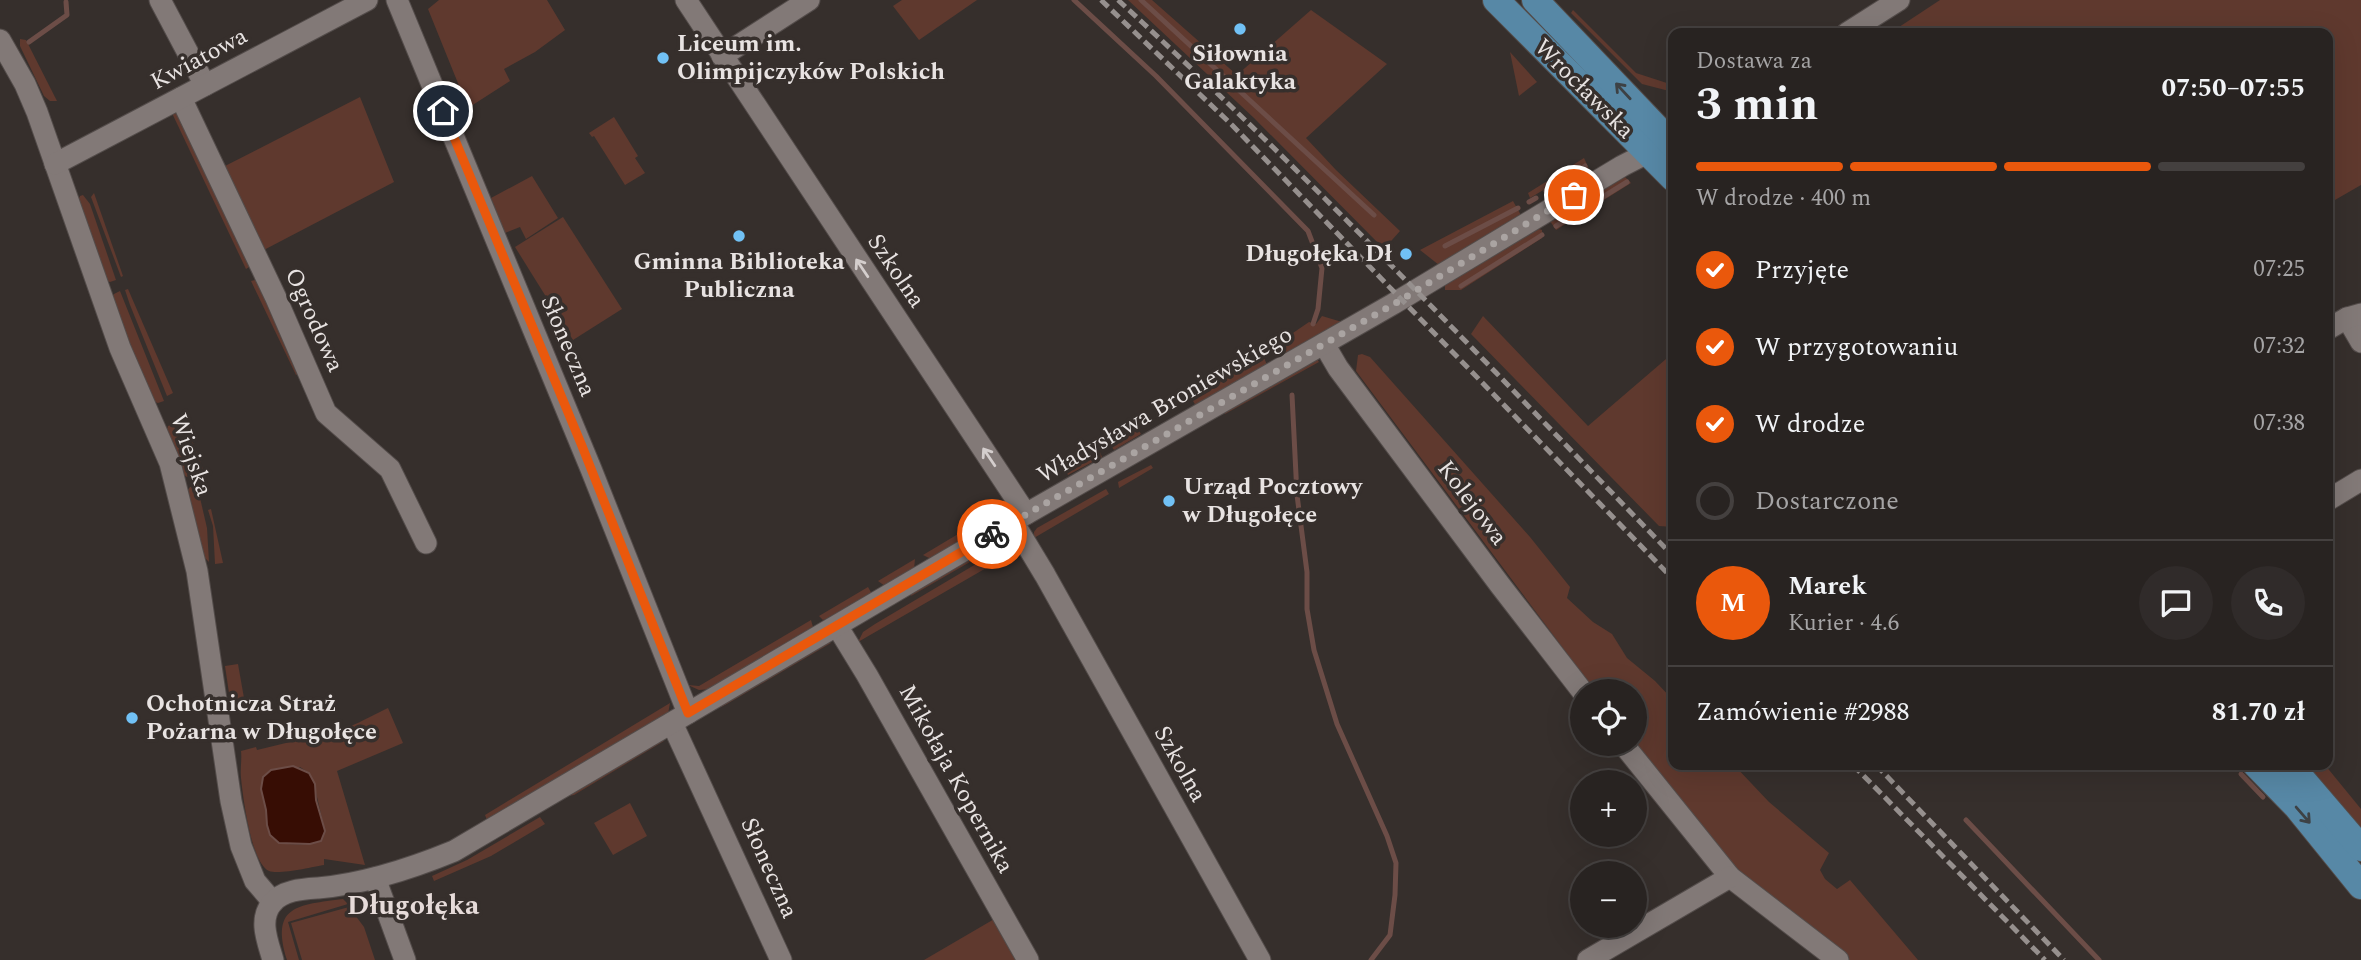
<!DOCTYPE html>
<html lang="pl">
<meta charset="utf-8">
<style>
body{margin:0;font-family:Spectral,serif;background:#302b2a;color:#f1f3f6;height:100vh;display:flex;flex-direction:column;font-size:26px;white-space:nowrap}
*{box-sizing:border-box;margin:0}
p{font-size:23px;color:#a5a4a5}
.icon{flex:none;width:38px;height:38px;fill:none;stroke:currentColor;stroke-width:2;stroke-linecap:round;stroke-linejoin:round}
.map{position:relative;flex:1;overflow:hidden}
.details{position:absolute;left:1668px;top:28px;width:665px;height:742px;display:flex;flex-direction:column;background:#282321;border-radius:14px;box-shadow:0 7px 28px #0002,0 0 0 2px #44403f}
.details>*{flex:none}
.controls{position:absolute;left:1570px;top:679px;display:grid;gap:14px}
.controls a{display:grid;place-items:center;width:77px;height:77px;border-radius:50%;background:#282321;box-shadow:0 7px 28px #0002,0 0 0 2px #44403f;font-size:35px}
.pin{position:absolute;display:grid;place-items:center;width:60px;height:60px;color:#fff;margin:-30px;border:4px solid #fff;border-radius:50%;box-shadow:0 2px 7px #0007}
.courier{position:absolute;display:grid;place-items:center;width:70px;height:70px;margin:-35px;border:5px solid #ea580c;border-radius:50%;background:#fff;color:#222;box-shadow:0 2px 9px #0007}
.headline em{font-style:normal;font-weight:700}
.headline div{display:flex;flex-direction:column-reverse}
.headline{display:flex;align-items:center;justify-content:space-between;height:119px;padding:0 28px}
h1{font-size:46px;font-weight:700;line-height:52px}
.bar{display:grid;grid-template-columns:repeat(4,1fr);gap:10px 7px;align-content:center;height:84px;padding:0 28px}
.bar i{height:9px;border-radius:5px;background:#44403f}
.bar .current{background:#ea580c}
.bar p{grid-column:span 4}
.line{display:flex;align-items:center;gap:18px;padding:0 28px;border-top:2px solid #44403f}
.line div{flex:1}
.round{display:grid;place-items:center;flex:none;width:74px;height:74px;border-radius:37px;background:#302b2a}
ol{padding:0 28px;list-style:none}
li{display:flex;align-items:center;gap:21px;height:77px}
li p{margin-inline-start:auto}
li .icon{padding:7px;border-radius:50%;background:#ea580c;color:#fff;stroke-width:4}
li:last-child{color:#a5a4a5}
li i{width:38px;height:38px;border:4px solid #44403f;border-radius:50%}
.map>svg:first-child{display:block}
.green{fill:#5f392e;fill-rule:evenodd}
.water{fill:#370d04;stroke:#6c4d47;stroke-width:2}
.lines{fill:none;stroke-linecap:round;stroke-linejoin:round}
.stream{stroke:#6c4d47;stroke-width:5}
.minor-casing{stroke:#534c4a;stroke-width:23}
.major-casing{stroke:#534c4a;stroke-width:28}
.minor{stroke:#827977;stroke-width:21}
.major{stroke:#5788a6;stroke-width:26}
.rail{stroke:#96908e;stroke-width:5;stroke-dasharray:10 5;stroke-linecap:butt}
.oneway{stroke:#3d4144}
.oneway2{stroke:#d4cecd}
.done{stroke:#aaa4a2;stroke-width:7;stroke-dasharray:0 12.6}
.route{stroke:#ea580c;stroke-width:9}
.poi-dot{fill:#71c1f5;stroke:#362f2c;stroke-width:2.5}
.labels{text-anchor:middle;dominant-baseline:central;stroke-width:7;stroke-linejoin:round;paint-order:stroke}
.poi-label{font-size:24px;font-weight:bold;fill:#e8e3e2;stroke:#362f2c;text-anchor:start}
.street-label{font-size:24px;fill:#e8e3e2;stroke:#362f2c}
.quarter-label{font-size:28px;font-weight:bold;fill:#e6dbd9;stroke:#362f2c}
</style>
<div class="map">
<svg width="2361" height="960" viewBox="0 0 2361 960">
<rect width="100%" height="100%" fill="#362f2c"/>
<g class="green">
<polygon points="439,0 547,0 565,30 535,52 504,69 510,81 468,108 428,9"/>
<polygon points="902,0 977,0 919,40 893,6"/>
<polygon points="1128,0 1152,0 1237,75 1311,10 1387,64 1306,138 1336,170 1400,231 1384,249 1254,118"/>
<polygon points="1940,0 2361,0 2361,185 2328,204 2328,33 1890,33"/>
<polygon points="1573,10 1636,73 1673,85 1673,92 1642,84 1571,13"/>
<polygon points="20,39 26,40 57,101 50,101 44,96 20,46"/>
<polygon points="1510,52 1537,82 1519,96"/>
<polygon points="360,97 394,182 260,252 223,167"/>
<polygon points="176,110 252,265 246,269 171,111"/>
<polygon points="614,117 638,156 635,158 645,173 625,185 594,136 592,137 589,133"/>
<polygon points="1584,158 1590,171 1586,176 1555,198 1545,189 1530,198 1528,193"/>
<polygon points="532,176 558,218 526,239 520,227 505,233 491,198"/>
<polygon points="1625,177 1631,183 1556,230 1550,221"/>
<polygon points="94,193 123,276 121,277 91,197"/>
<polygon points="83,195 90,204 116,280 110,282 104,280 77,203 80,196"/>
<polygon points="1513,201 1522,217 1439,265 1420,250"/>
<polygon points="563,217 622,309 573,340 515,247"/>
<polygon points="1539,229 1542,230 1542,238 1461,290 1445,290 1445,283"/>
<polygon points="259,279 301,372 296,375 251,281"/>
<polygon points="128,289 173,393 167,396 130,305 125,290"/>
<polygon points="120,291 164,401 158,403 152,401 111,300 114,294"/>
<polygon points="1322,316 1342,322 1282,356 1279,356 1271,348 1309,322 1316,324"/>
<polygon points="1483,316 1588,426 1673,353 1673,527 1659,526 1471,334"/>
<polygon points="1262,353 1267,365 1196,406 1190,396"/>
<polygon points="1362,354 1370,357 1530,537 1570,587 1567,598 1593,622 1612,634 1627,658 1655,681 1673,700 1673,765 1734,765 1769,802 1829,853 1820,870 1825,879 1837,889 1850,880 1918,960 1849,960 1724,861 1634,744 1634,691 1595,691 1356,371 1358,355"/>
<polygon points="1317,359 1319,362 1225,414 1225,411"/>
<polygon points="185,422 202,466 204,473 200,474 179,425"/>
<polygon points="173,424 194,475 187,477 181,473 166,433 168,426"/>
<polygon points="1138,429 1141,434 1114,450 1110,444"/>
<polygon points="1099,450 1102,457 1068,475 1066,471"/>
<polygon points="1151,465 1153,468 1119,488 1118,482"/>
<polygon points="197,485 207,528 209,562 203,556 186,493 190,487"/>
<polygon points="1106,489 1109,494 1034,538 1034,532 1037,528"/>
<polygon points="1010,503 1009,512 931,559 923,555"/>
<polygon points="211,509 223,563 215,564 213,526 208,510"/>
<polygon points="1007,538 1008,540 911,596 912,590 1001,539"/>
<polygon points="1008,545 1021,553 1014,552 858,642 863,632 875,624"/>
<polygon points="915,559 914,569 885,586 878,581"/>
<polygon points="868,587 872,594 834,616 823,620 819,616"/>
<polygon points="811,620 813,627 710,689 699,690 688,685 699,686"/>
<polygon points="825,642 831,643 727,704 721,707 718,705"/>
<polygon points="238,664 244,698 233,700 229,693 225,666"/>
<polygon points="670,703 668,714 487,820 485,815"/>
<path d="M 388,708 L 403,743 L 337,771 L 365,865 L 324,859 L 324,865 C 312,867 279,875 269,871 C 251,863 243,797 241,778 C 240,769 242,760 241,751 L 256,747 L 257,750 L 290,742 L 288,728 C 315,718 312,735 330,733 C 343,732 375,714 388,708 ZM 300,767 L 309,773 L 313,780 L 325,831 C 320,848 299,844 284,844 L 267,825 L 266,810 L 261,789 Z"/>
<polygon points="660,741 664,741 574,795 568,796"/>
<polygon points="2306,765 2325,765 2361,809 2361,829"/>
<polygon points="630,803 647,836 613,855 594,823"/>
<polygon points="540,817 545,824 491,856 434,881 432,876 467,860"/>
<path d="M 343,899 L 348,904 L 288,922 L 299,960 L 287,960 C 270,905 298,905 343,899 Z"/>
<polygon points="349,907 364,927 375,960 302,960 291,923"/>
<polygon points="996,918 1019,960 924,960"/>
</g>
<polygon class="water" points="293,766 309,773 315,784 316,800 325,831 321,841 310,844 279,843 270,835 267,825 266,810 261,789 263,777 271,770"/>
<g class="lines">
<g class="stream">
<polyline points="1074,0 1156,76 1308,231 1322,268 1318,309 1313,324"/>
<polyline points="1141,0 1374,215"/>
<polyline points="29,42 67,15 66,2"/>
<polyline points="1546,191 1585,166"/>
<polyline points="1529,202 1536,198"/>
<polyline points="1556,226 1627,182"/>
<polyline points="1445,246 1518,208"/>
<polyline points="1461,286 1542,235"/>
<polyline points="1292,395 1297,495 1307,572 1307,609 1314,650 1337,724 1387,836 1396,863 1395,895 1390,935 1371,960"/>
<polyline points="2241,774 2263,797"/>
<polyline points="1966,820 2099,960"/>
</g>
<g class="minor-casing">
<g id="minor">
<polyline points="160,0 205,85"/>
<polyline points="397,0 591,469 688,713"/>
<polyline points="686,0 1026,514"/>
<polyline points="1847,33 1899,0"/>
<polyline points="0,40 25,84 37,112 120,348 170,463 197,571 231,801 241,846 255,881 273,902"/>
<polyline points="722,56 809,0"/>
<polyline points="181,98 276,298 326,413 390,469 426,543"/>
<polyline points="55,164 367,0"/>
<polyline points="2347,318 2361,342"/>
<polyline points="2328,329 2347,318 2361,314"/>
<polyline points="1324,344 1338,368 1500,585 1582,691"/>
<polyline points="2328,500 2361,480"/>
<polyline points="1013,522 1045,575 1260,960"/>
<polyline points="837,626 867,675 1028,960"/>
<polyline points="672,723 781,960"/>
<polyline points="1623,744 1730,877 1838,960"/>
<polyline points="375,878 405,960"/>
<path d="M 273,960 C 268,942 258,920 272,903 C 283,890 302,889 318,888 C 365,884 410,869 454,851 L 1026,514 L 1393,304 L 1622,166 L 1661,146"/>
<polyline points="1588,960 1730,877"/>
</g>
</g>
<g class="major-casing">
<g id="major">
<polyline points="1496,0 1673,178"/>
<polyline points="1535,0 1673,145"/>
<polyline points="2256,765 2297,807 2361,886"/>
<polyline points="2290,765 2361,848"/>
</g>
</g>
<use href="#minor" class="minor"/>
<use href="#major" class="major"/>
<g class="rail">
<polyline points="1101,0 1232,125 1673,579"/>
<path d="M 1118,0 C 1311,177 1491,368 1673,556"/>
<polyline points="1853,765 2045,960"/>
<polyline points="1876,765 2064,960"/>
</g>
</g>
<defs><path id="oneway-shaft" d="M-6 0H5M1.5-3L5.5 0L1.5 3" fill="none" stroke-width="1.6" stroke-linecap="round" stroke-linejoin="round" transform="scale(1.75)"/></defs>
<g class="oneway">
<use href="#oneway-shaft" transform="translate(1623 91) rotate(-133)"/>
<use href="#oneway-shaft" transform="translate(2303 815) rotate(49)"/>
</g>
<g class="oneway2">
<use href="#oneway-shaft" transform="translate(862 268) rotate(-124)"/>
<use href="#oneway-shaft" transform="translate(989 457) rotate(-124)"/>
</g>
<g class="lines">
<polyline class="done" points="992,534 1394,304 1574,195"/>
<polyline class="route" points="443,111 582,446 688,713 992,534"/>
</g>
<g class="poi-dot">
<circle cx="1240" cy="29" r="7"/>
<circle cx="663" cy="58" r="7"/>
<circle cx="739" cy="236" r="7"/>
<circle cx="1406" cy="254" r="7"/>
<circle cx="1169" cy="501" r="7"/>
<circle cx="132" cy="718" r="7"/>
</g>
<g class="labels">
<g class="poi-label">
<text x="677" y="44">Liceum im.<tspan x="677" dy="28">Olimpijczyków Polskich</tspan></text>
<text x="1240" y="54" text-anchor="middle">Siłownia<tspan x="1240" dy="28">Galaktyka</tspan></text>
<text x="1392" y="254" text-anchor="end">Długołęka Dł</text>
<text x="739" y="262" text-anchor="middle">Gminna Biblioteka<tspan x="739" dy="28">Publiczna</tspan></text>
<text x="1183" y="487">Urząd Pocztowy<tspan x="1183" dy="28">w Długołęce</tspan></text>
<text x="146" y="704">Ochotnicza Straż<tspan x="146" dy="28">Pożarna w Długołęce</tspan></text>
</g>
<g class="street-label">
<text transform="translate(199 59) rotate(-28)">Kwiatowa</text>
<text transform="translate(1584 89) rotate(45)">Wrocławska</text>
<text transform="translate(896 271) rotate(56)">Szkolna</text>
<text transform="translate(314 320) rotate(66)">Ogrodowa</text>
<text transform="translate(568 346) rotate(67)">Słoneczna</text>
<text transform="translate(1165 405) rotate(-30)">Władysława Broniewskiego</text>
<text transform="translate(191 455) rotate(71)">Wiejska</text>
<text transform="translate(1472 503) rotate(53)">Kolejowa</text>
<text transform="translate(1180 764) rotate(61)">Szkolna</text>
<text transform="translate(956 779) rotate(61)">Mikołaja Kopernika</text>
<text transform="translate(769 868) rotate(66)">Słoneczna</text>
</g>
<g class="quarter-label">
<text x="413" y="905">Długołęka</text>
</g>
</g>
</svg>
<div class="controls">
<a><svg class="icon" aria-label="locate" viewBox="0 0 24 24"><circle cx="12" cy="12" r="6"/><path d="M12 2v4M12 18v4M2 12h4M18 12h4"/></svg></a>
<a>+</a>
<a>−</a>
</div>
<div class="pin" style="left:1574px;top:195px;background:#ea580c"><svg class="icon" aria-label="bag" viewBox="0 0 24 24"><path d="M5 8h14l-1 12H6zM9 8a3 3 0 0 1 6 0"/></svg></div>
<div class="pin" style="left:443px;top:111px;background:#1f2937"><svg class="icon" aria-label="home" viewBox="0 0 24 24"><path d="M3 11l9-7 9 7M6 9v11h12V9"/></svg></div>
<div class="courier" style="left:992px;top:534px"><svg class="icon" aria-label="bike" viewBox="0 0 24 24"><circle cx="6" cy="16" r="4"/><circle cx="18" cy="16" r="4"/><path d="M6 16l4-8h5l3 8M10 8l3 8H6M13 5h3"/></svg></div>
<section class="details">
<div class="headline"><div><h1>3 min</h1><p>Dostawa za</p></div><em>07:50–07:55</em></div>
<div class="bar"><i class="current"></i><i class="current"></i><i class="current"></i><i></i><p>W drodze · 400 m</p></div>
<ol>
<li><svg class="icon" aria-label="check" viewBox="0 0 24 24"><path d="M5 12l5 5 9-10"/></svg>Przyjęte<p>07:25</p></li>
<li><svg class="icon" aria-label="check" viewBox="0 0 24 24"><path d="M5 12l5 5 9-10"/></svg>W przygotowaniu<p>07:32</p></li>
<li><svg class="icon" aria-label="check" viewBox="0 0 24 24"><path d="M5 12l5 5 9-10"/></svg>W drodze<p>07:38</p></li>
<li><i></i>Dostarczone</li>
</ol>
<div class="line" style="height:126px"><b class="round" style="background:#ea580c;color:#fff">M</b><div><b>Marek</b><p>Kurier · 4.6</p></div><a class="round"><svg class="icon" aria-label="chat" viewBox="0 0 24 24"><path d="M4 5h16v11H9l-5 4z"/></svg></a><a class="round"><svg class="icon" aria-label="phone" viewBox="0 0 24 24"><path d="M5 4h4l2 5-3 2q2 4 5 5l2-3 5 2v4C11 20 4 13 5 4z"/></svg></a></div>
<div class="line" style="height:91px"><div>Zamówienie #2988</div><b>81.70 zł</b></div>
</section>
</div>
